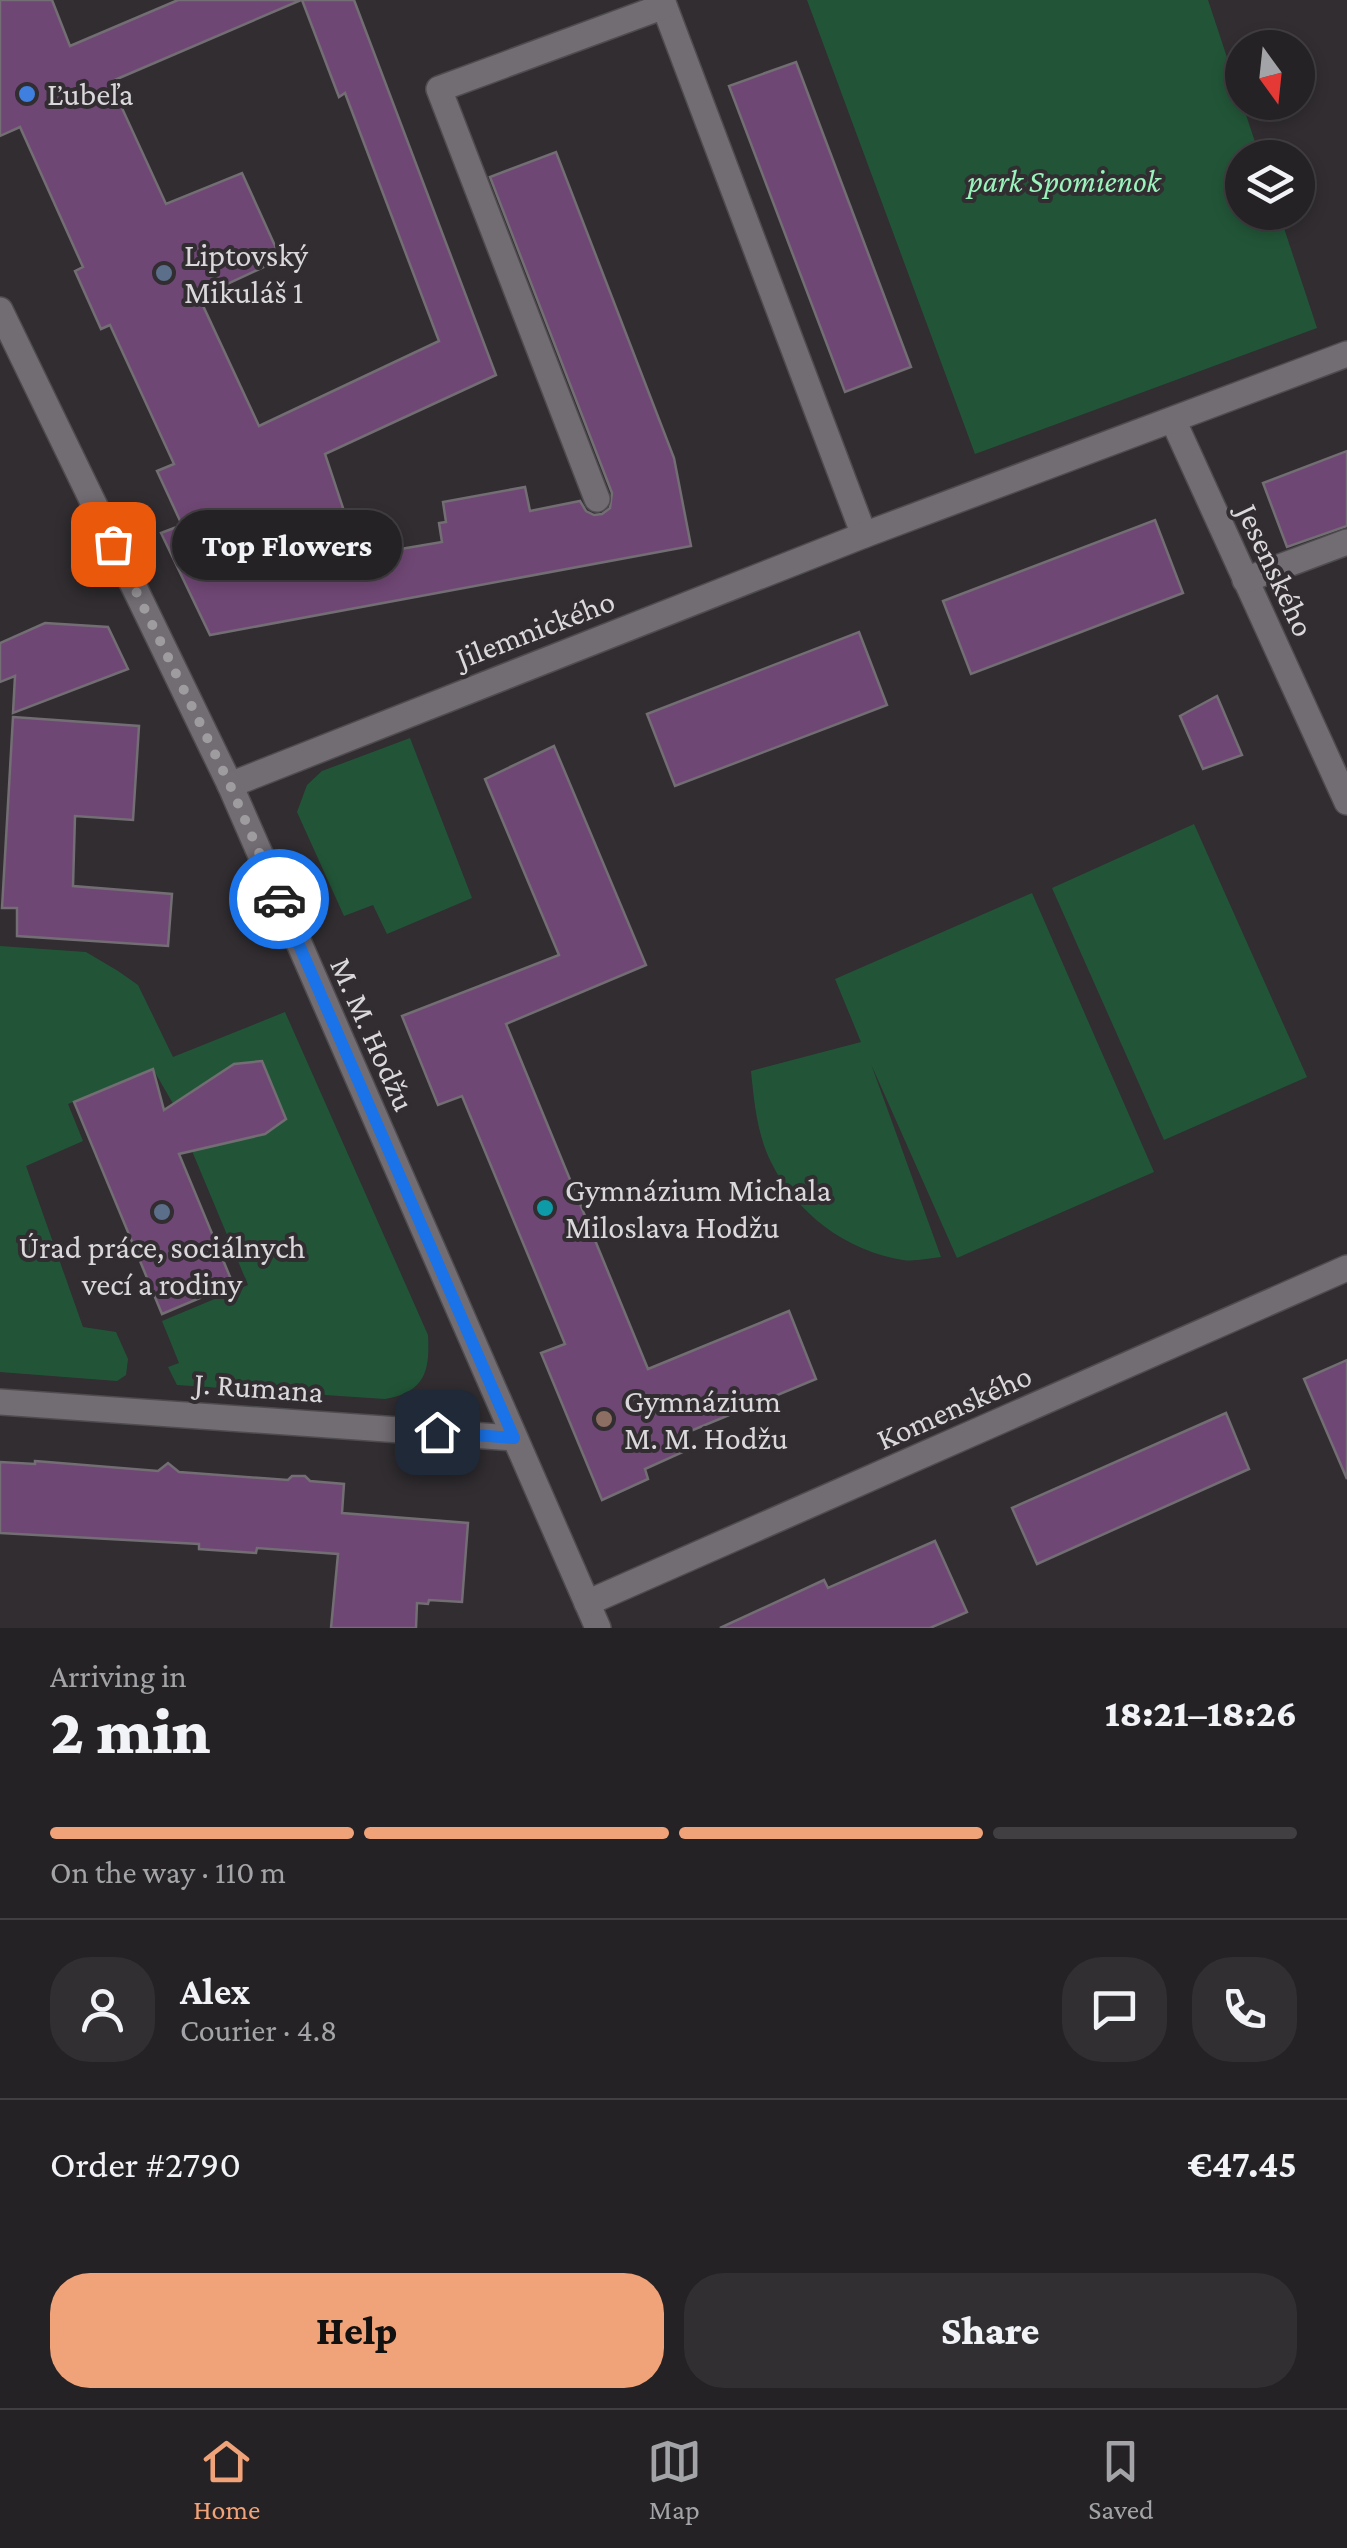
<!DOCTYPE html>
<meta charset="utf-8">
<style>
body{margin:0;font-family:"Crimson Pro",serif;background:#312f32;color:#f1f3f6;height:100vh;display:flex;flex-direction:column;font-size:38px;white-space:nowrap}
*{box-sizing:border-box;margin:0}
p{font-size:32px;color:#a3a4a7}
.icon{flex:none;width:55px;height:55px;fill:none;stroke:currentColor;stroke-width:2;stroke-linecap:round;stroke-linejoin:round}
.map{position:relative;height:1628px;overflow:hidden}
.side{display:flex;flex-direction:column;background:#252225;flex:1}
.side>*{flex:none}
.needle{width:65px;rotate:165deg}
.fabs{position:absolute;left:1225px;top:30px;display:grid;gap:20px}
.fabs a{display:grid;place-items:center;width:90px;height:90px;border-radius:50%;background:#252225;box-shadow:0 5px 15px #0003,0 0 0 2px #423f42;font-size:50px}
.pin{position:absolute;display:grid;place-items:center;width:85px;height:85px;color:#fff;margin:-42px;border-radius:20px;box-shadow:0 5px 15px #0006}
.courier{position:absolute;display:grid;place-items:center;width:100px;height:100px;margin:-50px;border:8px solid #1a73e8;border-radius:50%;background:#fff;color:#222;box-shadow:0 2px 12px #0007}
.bubble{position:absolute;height:70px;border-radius:35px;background:#252225;box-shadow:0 5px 15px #0003,0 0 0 2px #423f42;font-size:32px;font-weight:800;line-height:70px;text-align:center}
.headline em{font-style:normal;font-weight:800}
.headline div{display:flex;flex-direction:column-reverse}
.headline{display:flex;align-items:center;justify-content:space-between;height:170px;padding:0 50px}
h1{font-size:65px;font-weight:800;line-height:75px}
.bar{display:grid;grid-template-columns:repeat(4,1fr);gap:15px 10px;align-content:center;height:120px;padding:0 50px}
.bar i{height:12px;border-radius:8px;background:#423f42}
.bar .on{background:#f0a278}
.bar p{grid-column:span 4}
.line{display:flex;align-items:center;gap:25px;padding:0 50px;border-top:2px solid #423f42}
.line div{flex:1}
.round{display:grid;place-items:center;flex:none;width:105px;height:105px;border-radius:40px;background:#312f32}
.cta{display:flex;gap:20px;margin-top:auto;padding:20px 50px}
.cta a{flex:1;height:115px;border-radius:40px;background:#f0a278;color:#111;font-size:40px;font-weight:800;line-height:115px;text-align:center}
.cta a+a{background:#312f32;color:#f1f3f6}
.menu{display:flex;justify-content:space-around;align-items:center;height:140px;border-top:2px solid #423f42;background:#252225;font-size:28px;color:#a3a4a7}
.menu a{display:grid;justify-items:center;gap:5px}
.menu .on{color:#f0a278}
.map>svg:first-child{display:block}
.green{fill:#225538}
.building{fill:#6f4774;stroke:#726e73;stroke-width:2.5}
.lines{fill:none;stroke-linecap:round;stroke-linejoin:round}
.minor-casing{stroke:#4f4c4f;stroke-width:28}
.minor{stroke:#726d73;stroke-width:25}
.done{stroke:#9f9ca0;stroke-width:10;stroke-dasharray:0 18}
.route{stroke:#1a73e8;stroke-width:12}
.shop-dot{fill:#3f7fe0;stroke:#312d31;stroke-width:4}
.service-dot{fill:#5c6f8a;stroke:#312d31;stroke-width:4}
.culture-dot{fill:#0f9aa8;stroke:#312d31;stroke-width:4}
.education-dot{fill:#8d6e63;stroke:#312d31;stroke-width:4}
.labels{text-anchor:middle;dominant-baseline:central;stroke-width:8;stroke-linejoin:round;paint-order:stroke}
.poi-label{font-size:32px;fill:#dad8db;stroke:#312d31;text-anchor:start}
.park-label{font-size:32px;font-style:italic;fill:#9af3bc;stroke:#312d31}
.street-label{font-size:32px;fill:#dad8db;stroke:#312d31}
</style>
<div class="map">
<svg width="1347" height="1628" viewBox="0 0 1347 1628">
<rect width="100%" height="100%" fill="#312d31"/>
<g class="green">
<polygon points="807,0 1208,0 1260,157 1242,158 1242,212 1279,213 1317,328 975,454"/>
<polygon points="410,738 472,898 387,934 373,905 344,916 297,812 307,785 322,771"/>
<polygon points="1194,824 1307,1077 1164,1140 1052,888"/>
<path d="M 1032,893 L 1154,1172 L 957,1258 L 871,1064 L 941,1257 C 929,1258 915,1262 903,1260 C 846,1251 796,1213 771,1162 C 757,1134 754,1101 751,1071 L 861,1042 L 835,979 Z"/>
<path d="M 0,946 L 86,952 L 118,971 L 138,985 L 173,1057 L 285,1012 L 428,1335 C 430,1371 425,1392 385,1399 L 177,1385 L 168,1367 L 179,1363 L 162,1321 L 248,1285 L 187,1139 L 211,1147 L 265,1134 L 286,1119 L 261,1061 L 234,1064 L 188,1094 L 190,1102 L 175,1107 L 153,1069 L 68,1104 L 83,1141 L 26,1166 L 83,1327 L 116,1332 L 128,1359 L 126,1375 L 117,1381 L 0,1372 Z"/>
</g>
<g class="building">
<polygon points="0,0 52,0 70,46 178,0 301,0 110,82 166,204 242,173 281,259 199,297 259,426 439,341 345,93 339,97 302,0 354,0 496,375 325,454 359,556 442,542 439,523 446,522 443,502 525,487 530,511 580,501 586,511 594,515 602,514 610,508 612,493 490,177 556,152 674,458 691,546 210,635 161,533 182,525 157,471 174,464 110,325 101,329 75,271 83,267 20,127 0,136"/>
<polygon points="796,62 911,367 845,392 729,86"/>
<polygon points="1347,451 1347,526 1287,547 1263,483"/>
<polygon points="1155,520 1183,593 971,674 943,601"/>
<polygon points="45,623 108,627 128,669 13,713 15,676 0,682 0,643"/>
<polygon points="859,632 887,705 675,786 647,714"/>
<polygon points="1217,696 1242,755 1203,769 1180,716"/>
<polygon points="13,717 139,726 133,820 75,816 73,886 172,894 168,946 17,936 17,908 2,908"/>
<polygon points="554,746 646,965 506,1024 648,1369 789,1311 816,1379 676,1437 683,1452 645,1469 648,1479 602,1500 541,1353 565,1344 462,1096 438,1105 402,1016 559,955 485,779"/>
<polygon points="262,1061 286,1119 265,1134 179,1154 233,1284 162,1314 74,1102 153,1069 164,1110 234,1064"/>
<polygon points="1347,1360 1347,1479 1304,1379"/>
<polygon points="1226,1413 1249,1469 1037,1564 1012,1508"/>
<polygon points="35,1461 158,1471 168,1463 179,1472 288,1480 292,1476 305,1476 310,1481 344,1484 342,1513 468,1523 462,1602 429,1600 428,1604 417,1603 416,1628 331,1628 338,1554 257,1548 256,1553 199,1549 199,1544 0,1533 0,1462 35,1464"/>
<polygon points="935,1541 967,1612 930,1628 720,1628 824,1580 828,1588"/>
</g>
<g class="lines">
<g class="minor-casing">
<g id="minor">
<polyline points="662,0 864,535"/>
<polyline points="0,310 230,785 598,1628"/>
<polyline points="1173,420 1347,802"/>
<polyline points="597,499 439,89 664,6"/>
<polyline points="1245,580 1347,542"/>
<polyline points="230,785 864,535 1347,354"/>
<polyline points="0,1402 513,1438"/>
<polyline points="587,1603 1347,1268"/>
</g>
</g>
<use href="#minor" class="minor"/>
</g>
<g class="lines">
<polyline class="done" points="113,544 230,785 279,899"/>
<polyline class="route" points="279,899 514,1438 437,1432"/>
</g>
<circle class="shop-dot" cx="27" cy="94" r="10"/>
<g class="service-dot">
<circle cx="164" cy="273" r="10"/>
<circle cx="162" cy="1212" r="10"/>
</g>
<circle class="culture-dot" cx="545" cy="1208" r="10"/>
<circle class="education-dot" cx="604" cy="1419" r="10"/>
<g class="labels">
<g class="poi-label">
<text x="47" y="94">Ľubeľa</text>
<text x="184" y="255">Liptovský<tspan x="184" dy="37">Mikuláš 1</tspan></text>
<text x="565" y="1190">Gymnázium Michala<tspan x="565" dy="37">Miloslava Hodžu</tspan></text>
<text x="162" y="1247" text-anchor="middle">Úrad práce, sociálnych<tspan x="162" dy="37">vecí a rodiny</tspan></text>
<text x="624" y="1401">Gymnázium<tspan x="624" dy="37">M. M. Hodžu</tspan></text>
</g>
<g class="park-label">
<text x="1064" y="181">park Spomienok</text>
</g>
<g class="street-label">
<text transform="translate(1276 570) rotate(65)">Jesenského</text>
<text transform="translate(535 629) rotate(-21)">Jilemnického</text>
<text transform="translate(373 1034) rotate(66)">M. M. Hodžu</text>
<text transform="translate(259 1387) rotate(4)">J. Rumana</text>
<text transform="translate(954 1407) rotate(-24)">Komenského</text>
</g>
</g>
</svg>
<div class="fabs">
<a><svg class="needle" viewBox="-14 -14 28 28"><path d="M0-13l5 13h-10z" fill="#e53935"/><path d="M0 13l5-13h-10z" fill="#a3a4a7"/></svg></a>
<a><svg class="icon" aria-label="layers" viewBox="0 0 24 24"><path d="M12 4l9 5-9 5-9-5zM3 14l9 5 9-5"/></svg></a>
</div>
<div class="pin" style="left:113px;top:544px;background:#ea580c"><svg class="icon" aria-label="bag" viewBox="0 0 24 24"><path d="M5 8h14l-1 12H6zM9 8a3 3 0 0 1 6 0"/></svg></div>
<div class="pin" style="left:437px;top:1432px;background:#1f2937"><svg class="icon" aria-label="home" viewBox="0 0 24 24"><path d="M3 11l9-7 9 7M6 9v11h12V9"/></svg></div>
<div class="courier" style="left:279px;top:899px"><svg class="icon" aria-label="car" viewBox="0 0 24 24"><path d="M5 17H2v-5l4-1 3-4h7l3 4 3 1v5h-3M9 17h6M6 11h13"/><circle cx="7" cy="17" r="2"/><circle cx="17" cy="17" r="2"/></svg></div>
<div class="bubble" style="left:172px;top:510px;width:230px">Top Flowers</div>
</div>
<section class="side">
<div class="headline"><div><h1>2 min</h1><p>Arriving in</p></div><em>18:21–18:26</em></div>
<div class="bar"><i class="on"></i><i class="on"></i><i class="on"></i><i></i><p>On the way · 110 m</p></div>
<div class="line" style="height:180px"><a class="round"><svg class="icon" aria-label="person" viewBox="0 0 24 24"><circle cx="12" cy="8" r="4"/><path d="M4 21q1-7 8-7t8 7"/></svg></a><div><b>Alex</b><p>Courier · 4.8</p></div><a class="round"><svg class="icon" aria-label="chat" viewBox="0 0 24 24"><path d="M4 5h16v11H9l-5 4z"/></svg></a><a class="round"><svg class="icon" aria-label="phone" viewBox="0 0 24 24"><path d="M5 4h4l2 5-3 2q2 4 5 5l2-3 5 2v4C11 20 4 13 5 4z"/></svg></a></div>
<div class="line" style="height:130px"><div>Order #2790</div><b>€47.45</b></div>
<div class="cta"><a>Help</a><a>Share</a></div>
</section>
<nav class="menu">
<a class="on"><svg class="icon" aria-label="home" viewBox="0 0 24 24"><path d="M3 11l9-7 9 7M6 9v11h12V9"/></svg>Home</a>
<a><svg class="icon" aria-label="map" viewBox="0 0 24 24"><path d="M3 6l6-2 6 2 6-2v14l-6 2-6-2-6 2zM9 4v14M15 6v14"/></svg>Map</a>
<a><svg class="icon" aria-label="saved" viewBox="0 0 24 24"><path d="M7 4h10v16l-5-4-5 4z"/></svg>Saved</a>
</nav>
